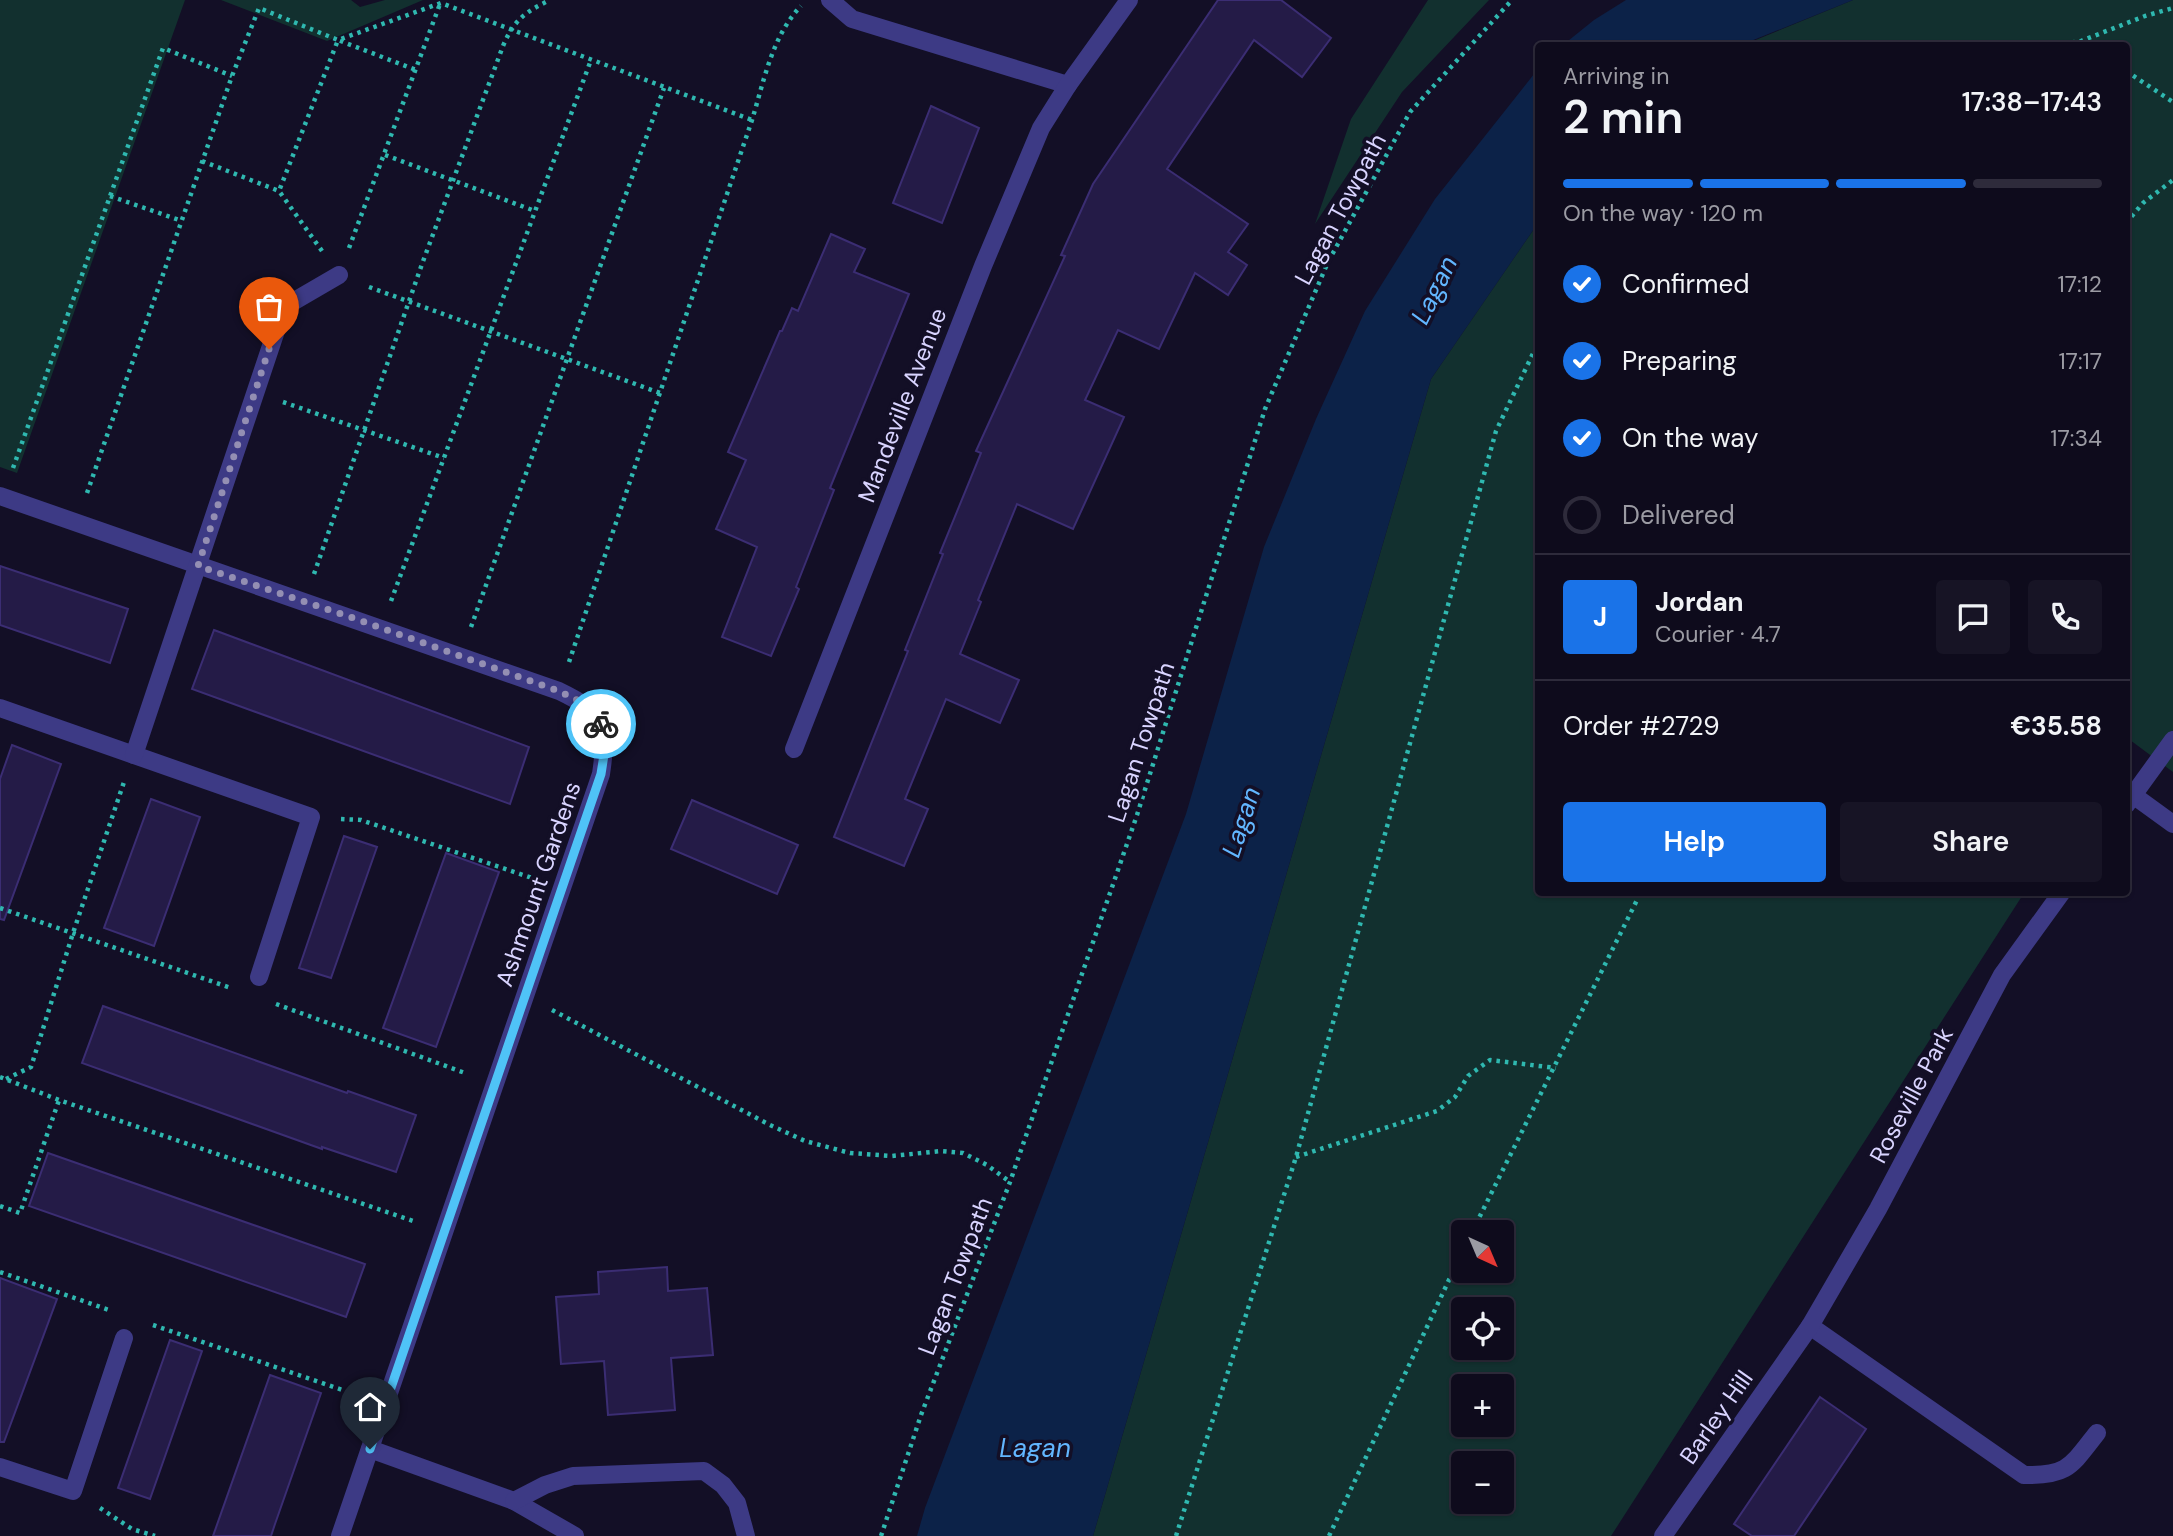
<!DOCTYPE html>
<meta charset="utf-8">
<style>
body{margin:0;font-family:"DM Sans",sans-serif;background:#171425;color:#f1f3f6;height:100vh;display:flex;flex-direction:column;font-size:26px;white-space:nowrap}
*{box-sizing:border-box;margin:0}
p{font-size:23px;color:#9b9ba3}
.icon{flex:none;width:38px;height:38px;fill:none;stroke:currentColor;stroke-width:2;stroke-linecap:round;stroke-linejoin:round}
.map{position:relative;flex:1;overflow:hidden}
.sheet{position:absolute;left:1535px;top:42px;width:595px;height:854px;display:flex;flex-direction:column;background:#0e0b1c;border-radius:7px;box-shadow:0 2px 5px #0004,0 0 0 2px #2e2b3b}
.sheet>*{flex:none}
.needle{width:46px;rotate:136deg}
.buttons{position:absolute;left:1451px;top:1220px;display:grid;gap:14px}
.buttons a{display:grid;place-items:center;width:63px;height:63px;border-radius:7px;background:#0e0b1c;box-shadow:0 2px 5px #0004,0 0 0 2px #2e2b3b;font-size:35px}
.pin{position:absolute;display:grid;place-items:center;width:60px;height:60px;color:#fff;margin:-72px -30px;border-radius:50% 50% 50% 0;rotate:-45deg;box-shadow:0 0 7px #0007}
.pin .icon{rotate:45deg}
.courier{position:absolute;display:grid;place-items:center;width:70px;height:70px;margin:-35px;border:5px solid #4fc3f7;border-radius:50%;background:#fff;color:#222;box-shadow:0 2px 9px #0007}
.summary em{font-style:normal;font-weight:600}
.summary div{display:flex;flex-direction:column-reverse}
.summary{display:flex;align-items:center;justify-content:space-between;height:119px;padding:0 28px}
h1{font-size:46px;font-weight:600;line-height:52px}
.bar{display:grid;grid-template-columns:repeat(4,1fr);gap:10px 7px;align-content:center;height:84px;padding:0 28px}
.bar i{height:9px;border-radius:5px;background:#2e2b3b}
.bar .current{background:#1a73e8}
.bar p{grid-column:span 4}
.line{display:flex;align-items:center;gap:18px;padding:0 28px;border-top:2px solid #2e2b3b}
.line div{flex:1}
.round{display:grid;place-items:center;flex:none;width:74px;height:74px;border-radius:7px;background:#171425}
ol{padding:0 28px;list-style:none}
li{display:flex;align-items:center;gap:21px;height:77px}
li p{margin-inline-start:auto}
li .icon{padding:7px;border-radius:50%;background:#1a73e8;color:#fff;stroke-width:4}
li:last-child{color:#9b9ba3}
li i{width:38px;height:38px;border:4px solid #2e2b3b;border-radius:50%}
.primary-button{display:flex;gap:14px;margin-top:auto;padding:14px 28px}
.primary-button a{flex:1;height:80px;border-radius:7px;background:#1a73e8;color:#fff;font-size:28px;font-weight:600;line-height:80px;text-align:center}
.primary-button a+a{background:#171425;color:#f1f3f6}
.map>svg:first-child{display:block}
.green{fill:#12302f;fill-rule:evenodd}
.water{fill:#0c2248}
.building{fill:#241b47;stroke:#3b2d73;stroke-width:2}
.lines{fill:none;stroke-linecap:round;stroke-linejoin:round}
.path{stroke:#2fb8b0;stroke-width:4.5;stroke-dasharray:3.5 5;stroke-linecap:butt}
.service{stroke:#3d3a85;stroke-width:18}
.minor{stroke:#3d3a85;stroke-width:18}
.done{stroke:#948fb3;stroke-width:7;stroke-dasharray:0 12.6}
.route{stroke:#4fc3f7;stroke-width:9}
.labels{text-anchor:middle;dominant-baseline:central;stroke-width:7;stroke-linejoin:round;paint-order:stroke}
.street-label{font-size:24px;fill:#d9d4ff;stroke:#130f26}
.water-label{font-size:26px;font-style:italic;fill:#62b6ff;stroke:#130f26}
</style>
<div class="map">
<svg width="2173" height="1536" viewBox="0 0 2173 1536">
<rect width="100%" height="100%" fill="#130f26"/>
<g class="green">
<polygon points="0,0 185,0 17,473 0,467"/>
<polygon points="221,0 351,0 360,7 385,0 423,0 327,41"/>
<polygon points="1428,0 1489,0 1402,92 1315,224 1351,119"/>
<polygon points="1853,0 2173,0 2173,772 2126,737 2126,46 1741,46"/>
<path d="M 1538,223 L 1538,892 L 2024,893 L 1611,1536 L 1093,1536 L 1431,379 ZM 1463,1232 L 1502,1232 L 1502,1270 L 1463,1270 ZM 1463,1309 L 1502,1309 L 1502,1348 L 1463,1348 ZM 1463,1386 L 1502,1386 L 1502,1424 L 1463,1424 ZM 1463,1463 L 1502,1463 L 1502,1502 L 1463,1502 Z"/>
</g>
<g class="water">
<polygon points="1626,0 1853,0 1741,45 1563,45 1594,20"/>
<polygon points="1538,69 1538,223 1431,379 1093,1536 917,1536 925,1508 1186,814 1264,547 1316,419 1365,311 1435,199"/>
</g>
<g class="building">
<polygon points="1218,0 1281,0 1331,38 1302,77 1254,40 1167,169 1248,224 1228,252 1247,265 1228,295 1195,273 1159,349 1118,330 1085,400 1124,417 1073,529 1017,504 978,600 981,602 960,654 1019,680 1000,723 946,699 905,799 928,809 904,866 834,837 908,651 905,650 943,554 940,553 981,453 976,451 1065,256 1061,255 1093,184"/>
<polygon points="931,106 979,128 942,223 893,203"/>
<polygon points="831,234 865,249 854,272 909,294 830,488 834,490 796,587 799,589 771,656 722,637 757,547 716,529 746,460 728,452 780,331 782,331 792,308 798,311"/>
<polygon points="0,566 128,609 110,663 0,625"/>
<polygon points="214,630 529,747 510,804 192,689"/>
<polygon points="12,745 61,764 4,920 0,919 0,779"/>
<polygon points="151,799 200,817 154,946 104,928"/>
<polygon points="692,800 798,845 777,894 671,849"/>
<polygon points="344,836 377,847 331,978 299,968"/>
<polygon points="446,853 499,872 436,1047 383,1028"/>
<polygon points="103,1006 347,1093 348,1091 416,1115 396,1172 322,1147 322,1149 82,1063"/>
<polygon points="48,1153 365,1264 346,1317 29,1206"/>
<polygon points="667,1267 668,1291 707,1288 713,1355 671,1358 675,1410 608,1415 604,1361 561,1364 556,1297 599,1294 598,1272"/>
<polygon points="0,1278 57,1299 4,1442 0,1442"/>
<polygon points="170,1340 202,1351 150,1499 118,1488"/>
<polygon points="270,1375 321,1393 275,1524 271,1536 213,1536"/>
<polygon points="1820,1397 1866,1429 1794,1536 1752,1536 1734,1524"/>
</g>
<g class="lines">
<g class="path">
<polyline points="2046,46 2081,41 2145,16 2173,8"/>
<polyline points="2126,71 2173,102"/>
<polyline points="385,155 535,211"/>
<polyline points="202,161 279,191"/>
<polyline points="110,196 182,221"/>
<polyline points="2126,223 2143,203 2173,180"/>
<polyline points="349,248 440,4"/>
<polyline points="322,251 279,191 338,40 416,70"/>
<polyline points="369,287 660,393"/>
<polyline points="283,402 444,458"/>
<polyline points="13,468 163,48 232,76"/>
<polyline points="87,493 232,76 259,8 338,40 441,3 752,120"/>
<path d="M 314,574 L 422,264 L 503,46 C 514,20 525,12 550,0"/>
<polyline points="391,601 591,60"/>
<polyline points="471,627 664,88"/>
<path d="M 569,662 L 752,120 C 764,81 772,36 801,6"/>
<polyline points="341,819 361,820 532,878"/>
<polyline points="0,908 231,988"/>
<polyline points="276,1004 465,1073"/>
<polyline points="552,1010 770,1125 805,1141 850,1153 892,1156 941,1151 963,1153 987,1165 1010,1182"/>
<polyline points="0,1077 59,1100 416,1222"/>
<polyline points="6,1079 31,1067 73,933 124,782"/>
<polyline points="1296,1157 1437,1111 1455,1097 1468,1076 1490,1060 1556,1068"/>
<polyline points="0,1206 20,1213 59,1100"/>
<polyline points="1472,1232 1641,892"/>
<polyline points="0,1272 109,1310"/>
<polyline points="153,1325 357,1395"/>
<polyline points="100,1508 132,1529 155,1536"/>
<polyline points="881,1536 921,1415 1010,1182 1137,815 1265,409 1328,262 1410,112 1512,0"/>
<polyline points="1176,1536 1296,1157 1496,431 1538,343"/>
<polyline points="1329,1536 1463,1250"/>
</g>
<g class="service">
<polyline points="0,708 311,817 259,977"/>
<path d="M 1810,1326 L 2024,1475 C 2068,1476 2071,1466 2097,1433"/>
<polyline points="370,1449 514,1501 575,1536"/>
<polyline points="0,1467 73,1491 124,1338"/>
<polyline points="514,1501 545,1485 573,1476 704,1471 723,1485 737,1503 746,1536"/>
</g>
<g class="minor">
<polyline points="830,0 852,19 1068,85"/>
<path d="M 0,496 L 559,691 C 605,713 608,726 601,774 L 340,1536"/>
<polyline points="794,749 983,266 1041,128 1068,85 1129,0"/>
<polyline points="134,755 284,307 339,275"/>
<polyline points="2133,795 2173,824"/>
<polyline points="2126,805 2173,740"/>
<polyline points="1663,1536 1810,1326 1878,1209 2002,975 2062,892"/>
</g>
</g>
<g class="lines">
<polyline class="done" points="269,349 198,566 356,619 559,691 583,703 601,724"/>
<polyline class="route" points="370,1449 601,774 606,742 601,724"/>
</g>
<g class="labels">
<g class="street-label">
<text transform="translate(1340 209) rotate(-62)">Lagan Towpath</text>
<text transform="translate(902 405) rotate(-69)">Mandeville Avenue</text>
<text transform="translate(1141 742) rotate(-72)">Lagan Towpath</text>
<text transform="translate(538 884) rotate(-71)">Ashmount Gardens</text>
<text transform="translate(1911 1095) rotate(-62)">Roseville Park</text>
<text transform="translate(955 1276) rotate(-69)">Lagan Towpath</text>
<text transform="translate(1716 1417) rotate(-55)">Barley Hill</text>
</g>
<g class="water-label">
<text transform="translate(1434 290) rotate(-64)">Lagan</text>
<text transform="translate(1241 822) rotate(-72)">Lagan</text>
<text x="1035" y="1448">Lagan</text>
</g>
</g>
</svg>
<div class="buttons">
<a><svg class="needle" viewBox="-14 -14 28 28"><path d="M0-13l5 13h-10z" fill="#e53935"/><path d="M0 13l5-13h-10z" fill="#9b9ba3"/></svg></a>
<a><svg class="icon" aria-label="locate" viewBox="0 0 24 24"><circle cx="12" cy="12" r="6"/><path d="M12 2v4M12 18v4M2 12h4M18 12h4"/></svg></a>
<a>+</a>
<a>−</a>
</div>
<div class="pin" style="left:269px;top:349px;background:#ea580c"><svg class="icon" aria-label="bag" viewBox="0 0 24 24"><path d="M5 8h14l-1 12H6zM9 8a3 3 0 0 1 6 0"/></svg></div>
<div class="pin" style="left:370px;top:1449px;background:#1f2937"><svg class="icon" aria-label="home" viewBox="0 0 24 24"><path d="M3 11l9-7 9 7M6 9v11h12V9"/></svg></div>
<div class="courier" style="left:601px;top:724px"><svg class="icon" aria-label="bike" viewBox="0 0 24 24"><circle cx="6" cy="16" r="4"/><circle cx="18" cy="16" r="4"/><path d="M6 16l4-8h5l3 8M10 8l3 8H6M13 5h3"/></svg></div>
<section class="sheet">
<div class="summary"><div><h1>2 min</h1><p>Arriving in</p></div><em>17:38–17:43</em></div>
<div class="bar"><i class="current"></i><i class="current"></i><i class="current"></i><i></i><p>On the way · 120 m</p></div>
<ol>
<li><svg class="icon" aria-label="check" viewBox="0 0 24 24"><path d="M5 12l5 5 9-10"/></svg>Confirmed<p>17:12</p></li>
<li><svg class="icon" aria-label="check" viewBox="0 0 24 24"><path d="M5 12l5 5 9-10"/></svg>Preparing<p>17:17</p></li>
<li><svg class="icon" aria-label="check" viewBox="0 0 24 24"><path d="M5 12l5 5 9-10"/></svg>On the way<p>17:34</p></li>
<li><i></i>Delivered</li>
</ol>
<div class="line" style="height:126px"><b class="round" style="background:#1a73e8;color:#fff">J</b><div><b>Jordan</b><p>Courier · 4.7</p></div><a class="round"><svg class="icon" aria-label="chat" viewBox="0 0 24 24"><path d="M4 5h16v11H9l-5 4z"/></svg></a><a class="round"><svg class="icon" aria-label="phone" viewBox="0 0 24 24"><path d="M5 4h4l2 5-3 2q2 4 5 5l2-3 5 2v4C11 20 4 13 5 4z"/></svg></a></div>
<div class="line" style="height:91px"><div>Order #2729</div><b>€35.58</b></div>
<div class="primary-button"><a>Help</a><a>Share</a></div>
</section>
</div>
